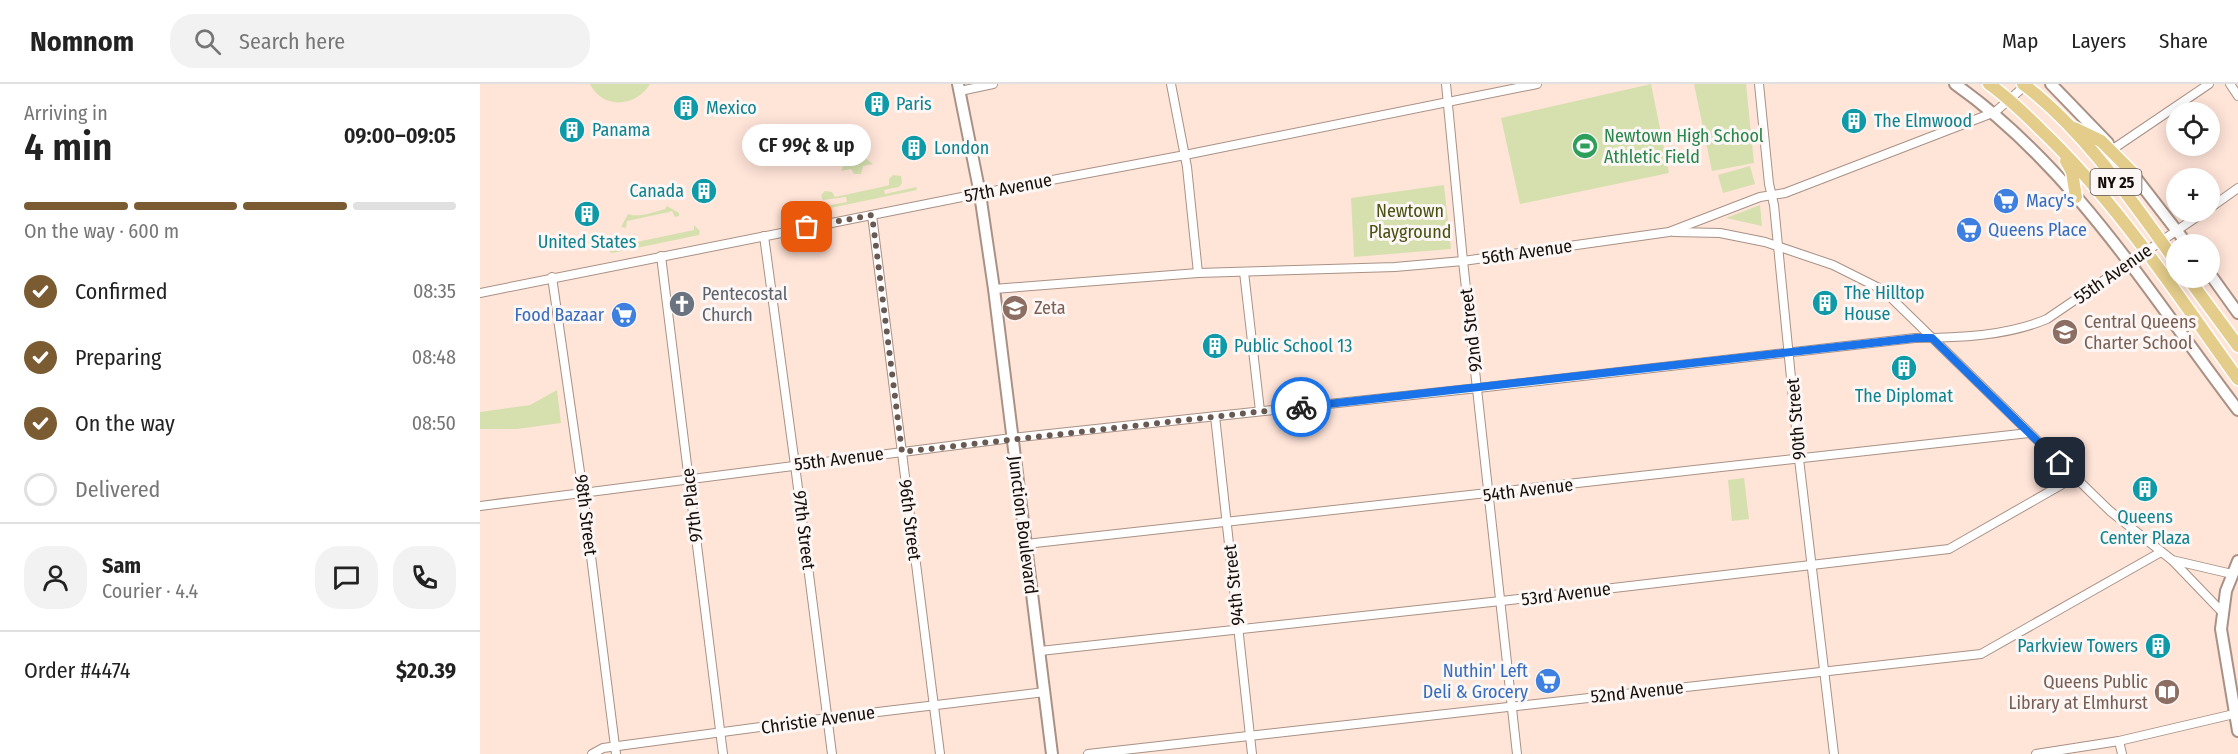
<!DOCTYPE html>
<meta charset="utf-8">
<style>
body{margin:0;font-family:"Fira Sans Condensed",sans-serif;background:#f2f2f2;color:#222;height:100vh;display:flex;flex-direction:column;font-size:22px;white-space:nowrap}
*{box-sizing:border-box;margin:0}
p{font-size:20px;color:#767676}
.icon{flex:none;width:33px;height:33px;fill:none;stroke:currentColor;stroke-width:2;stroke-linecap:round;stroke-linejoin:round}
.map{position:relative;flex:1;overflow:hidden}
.panel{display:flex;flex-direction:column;background:#fff;width:480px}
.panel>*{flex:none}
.buttons{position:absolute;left:1686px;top:18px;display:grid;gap:12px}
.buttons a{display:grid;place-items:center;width:54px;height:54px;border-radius:50%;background:#fff;box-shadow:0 3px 15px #0003;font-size:30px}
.pin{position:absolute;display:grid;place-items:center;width:51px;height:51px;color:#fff;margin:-26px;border-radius:12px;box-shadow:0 3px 9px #0006}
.courier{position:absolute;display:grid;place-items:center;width:60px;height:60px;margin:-30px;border:4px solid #1a73e8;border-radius:50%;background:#fff;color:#222;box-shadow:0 2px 8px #0007}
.bubble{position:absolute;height:42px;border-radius:21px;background:#fff;box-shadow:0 3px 15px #0003;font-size:20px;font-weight:600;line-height:42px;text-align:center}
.headline em{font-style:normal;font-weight:600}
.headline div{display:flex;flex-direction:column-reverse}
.headline{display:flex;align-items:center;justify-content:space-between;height:102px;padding:0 24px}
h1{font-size:39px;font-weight:600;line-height:45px}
.bar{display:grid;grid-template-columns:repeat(4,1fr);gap:9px 6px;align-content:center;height:72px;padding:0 24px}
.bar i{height:8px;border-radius:4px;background:#e0e0e0}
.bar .current{background:#7b5b31}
.bar p{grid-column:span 4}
.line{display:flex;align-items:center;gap:15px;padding:0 24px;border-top:2px solid #e0e0e0}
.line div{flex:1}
.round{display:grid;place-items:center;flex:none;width:63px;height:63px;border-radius:24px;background:#f2f2f2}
ol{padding:0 24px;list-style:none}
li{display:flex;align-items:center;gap:18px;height:66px}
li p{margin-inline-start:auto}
li .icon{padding:6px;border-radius:50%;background:#7b5b31;color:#fff;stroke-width:4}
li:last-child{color:#767676}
li i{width:33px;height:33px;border:3px solid #e0e0e0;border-radius:50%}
header{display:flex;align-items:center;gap:36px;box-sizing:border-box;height:84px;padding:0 30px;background:#fff;border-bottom:2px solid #e0e0e0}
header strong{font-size:28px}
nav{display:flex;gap:33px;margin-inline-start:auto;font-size:21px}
.search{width:420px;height:54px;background:#f2f2f2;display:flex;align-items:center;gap:15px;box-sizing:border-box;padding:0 21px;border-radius:24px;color:#767676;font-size:22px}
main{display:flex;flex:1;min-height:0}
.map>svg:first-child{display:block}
.green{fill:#d6e0af}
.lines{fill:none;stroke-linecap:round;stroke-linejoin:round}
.minor-casing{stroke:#a99185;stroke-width:10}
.tertiary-casing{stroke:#a99185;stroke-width:14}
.secondary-casing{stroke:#a99185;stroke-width:14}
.primary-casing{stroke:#fff;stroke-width:15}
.minor{stroke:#fff;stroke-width:8}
.tertiary{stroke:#fff;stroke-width:10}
.secondary{stroke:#fff;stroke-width:10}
.primary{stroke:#e4cd8b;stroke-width:12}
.done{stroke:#685952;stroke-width:6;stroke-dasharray:0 10.8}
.route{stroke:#1a73e8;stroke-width:8}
.labels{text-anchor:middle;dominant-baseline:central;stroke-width:6;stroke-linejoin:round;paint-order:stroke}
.shield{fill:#fcf6f4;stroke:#5b5450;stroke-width:1.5}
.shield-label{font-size:16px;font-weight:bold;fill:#160e0a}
.culture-label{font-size:18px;fill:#0d838f;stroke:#fcf6f4;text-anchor:start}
.leisure-label{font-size:18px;fill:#27864d;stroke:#fcf6f4;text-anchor:start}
.street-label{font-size:18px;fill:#160e0a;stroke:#fcf6f4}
.shop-label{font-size:18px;fill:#366cbe;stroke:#fcf6f4;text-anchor:start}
.park-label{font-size:18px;fill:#485111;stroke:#fcf6f4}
.worship-label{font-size:18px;fill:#5b616d;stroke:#fcf6f4;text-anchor:start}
.education-label{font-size:18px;fill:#785e54;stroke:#fcf6f4;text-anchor:start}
</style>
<header>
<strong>Nomnom</strong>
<div class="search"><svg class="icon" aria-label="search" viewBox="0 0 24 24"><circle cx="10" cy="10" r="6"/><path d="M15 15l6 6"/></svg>Search here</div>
<nav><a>Map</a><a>Layers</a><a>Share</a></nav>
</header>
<main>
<section class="panel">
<div class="headline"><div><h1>4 min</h1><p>Arriving in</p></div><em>09:00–09:05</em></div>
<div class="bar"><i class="current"></i><i class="current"></i><i class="current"></i><i></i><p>On the way · 600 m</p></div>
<ol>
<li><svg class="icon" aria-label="check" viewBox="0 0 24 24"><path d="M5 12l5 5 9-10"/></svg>Confirmed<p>08:35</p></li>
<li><svg class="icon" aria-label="check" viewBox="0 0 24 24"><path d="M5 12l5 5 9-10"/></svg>Preparing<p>08:48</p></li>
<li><svg class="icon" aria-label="check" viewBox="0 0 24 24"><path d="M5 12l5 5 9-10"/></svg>On the way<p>08:50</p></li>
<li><i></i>Delivered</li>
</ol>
<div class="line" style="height:108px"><a class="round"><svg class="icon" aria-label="person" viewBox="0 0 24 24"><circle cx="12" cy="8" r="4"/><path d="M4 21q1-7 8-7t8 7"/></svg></a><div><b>Sam</b><p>Courier · 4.4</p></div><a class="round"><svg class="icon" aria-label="chat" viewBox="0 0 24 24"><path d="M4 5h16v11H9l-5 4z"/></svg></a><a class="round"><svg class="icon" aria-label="phone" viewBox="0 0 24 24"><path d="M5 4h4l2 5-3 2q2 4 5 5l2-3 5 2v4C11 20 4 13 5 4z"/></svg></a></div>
<div class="line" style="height:78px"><div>Order #4474</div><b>$20.39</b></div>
</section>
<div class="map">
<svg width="1758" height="670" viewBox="0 0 1758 670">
<rect width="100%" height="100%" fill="#ffe4d8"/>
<g class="green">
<path d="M 110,0 L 170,0 C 156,23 123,26 110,0 Z"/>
<polygon points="1171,0 1189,89 1040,120 1021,34"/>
<polygon points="1214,0 1266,0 1274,79 1232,87"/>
<polygon points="385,74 393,80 383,82 381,90 374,90 371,85 361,87 365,78"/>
<polygon points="1270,82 1275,100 1243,109 1238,91"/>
<polygon points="413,91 421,92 422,99 419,103 404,106 405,110 436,103 437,106 331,128 328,125 367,118 366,113 343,116 341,111 345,107 352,108 355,113 406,102 409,101 409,95"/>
<polygon points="964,101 971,165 874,173 871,114"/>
<polygon points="1280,121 1282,142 1246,134"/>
<path d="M 187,122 L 199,129 L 199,132 L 195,133 L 192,127 L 189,128 L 147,137 L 146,144 L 141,143 L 148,130 C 158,134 174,128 185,125 Z"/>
<polygon points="214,141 220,147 219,151 132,169 129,167 131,157 133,163 214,146"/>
<polygon points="77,306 81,339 37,345 0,345 0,328 50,321"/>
<polygon points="1264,394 1269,435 1252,437 1248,396"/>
</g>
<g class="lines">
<g class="minor-casing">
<g id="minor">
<polyline points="691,0 707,83 718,189"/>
<polyline points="966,0 983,177 1037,670"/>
<polyline points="1279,0 1289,100 1294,121 1319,375 1354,670"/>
<polyline points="1750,0 1758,12"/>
<polyline points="480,7 513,0"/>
<polyline points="1633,65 1729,0"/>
<polyline points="1730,124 1758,104"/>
<polyline points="392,131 460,670"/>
<polyline points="1194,148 1240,149 1285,158 1353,181 1403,206 1595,393 1630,427 1692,476 1743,529"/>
<polyline points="284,152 315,381 352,670"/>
<polyline points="181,172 243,670"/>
<polyline points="764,188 780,327"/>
<polyline points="72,193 103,409 136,670"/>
<polyline points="514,205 718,189 915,183 983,177 1189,148 1280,113 1305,109 1515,28 1547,0"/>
<polyline points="0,209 487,112 705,71 1057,0"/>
<polyline points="735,332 772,670"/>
<path d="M 0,422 L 532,354 L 998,304 L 1435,254 C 1478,254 1527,252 1567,235 L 1724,128"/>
<polyline points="546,460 1549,349"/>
<polyline points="1692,476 1752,490"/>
<polyline points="560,567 1030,516 1469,465 1595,393"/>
<polyline points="1639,657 1642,670"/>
<polyline points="112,670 123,664 356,633 565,608"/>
<polyline points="608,670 1501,570 1681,468"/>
<polyline points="1556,670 1639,657 1754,630"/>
</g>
</g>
<g class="tertiary-casing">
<g id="tertiary">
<path d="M 1475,0 C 1594,84 1671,212 1758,326"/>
<polyline points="1571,0 1628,59"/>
<polyline points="1649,85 1707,160"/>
<polyline points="1730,190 1758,229"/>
</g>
</g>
<g class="secondary-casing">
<g id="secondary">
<polyline points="478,0 500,110 514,205 572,670"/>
<polyline points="1758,477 1746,507 1741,545 1758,647"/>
</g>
</g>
<g class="primary-casing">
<g id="primary">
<path d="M 1509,0 C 1527,13 1544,29 1560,45 C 1637,118 1696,209 1758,295"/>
<path d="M 1543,0 C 1604,46 1652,117 1696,178"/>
<polyline points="1594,44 1621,57 1654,90"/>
<polyline points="1586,77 1592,88 1596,113"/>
<polyline points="1708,194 1758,262"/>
</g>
</g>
<use href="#minor" class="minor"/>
<use href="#tertiary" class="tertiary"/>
<use href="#secondary" class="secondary"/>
<use href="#primary" class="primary"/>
</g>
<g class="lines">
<polyline class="done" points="327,143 392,131 422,368 821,323"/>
<polyline class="route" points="821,323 1436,254 1452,254 1580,379"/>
</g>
<defs>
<g id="building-disc" transform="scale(1.35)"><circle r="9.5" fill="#0f9aa8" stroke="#fcf6f4"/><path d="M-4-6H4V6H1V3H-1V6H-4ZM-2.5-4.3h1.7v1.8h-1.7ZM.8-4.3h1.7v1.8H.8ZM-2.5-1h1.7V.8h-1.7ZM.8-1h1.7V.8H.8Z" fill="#fff"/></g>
<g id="stadium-disc" transform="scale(1.35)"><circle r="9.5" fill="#2e9e5b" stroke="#fcf6f4"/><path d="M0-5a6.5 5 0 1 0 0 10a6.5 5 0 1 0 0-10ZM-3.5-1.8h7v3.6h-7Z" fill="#fff"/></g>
<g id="supermarket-disc" transform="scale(1.35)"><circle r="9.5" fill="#3f7fe0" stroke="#fcf6f4"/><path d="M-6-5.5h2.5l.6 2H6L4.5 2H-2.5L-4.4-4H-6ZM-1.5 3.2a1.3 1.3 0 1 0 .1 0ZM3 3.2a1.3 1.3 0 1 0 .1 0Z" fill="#fff"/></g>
<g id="church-disc" transform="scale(1.35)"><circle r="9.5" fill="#6b7280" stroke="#fcf6f4"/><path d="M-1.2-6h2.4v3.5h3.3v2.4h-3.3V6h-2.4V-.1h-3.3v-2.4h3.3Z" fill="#fff"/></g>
<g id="school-disc" transform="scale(1.35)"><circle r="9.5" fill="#8d6e63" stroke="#fcf6f4"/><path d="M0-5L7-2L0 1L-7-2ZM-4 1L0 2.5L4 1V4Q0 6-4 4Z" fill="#fff"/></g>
<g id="library-disc" transform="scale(1.35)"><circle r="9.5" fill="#8d6e63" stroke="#fcf6f4"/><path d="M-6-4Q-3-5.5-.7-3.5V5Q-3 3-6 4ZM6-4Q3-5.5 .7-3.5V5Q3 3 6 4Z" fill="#fff"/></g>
</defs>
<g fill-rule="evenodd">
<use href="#building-disc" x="397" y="20"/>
<use href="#building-disc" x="206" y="24"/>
<use href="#building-disc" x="1374" y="37"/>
<use href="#building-disc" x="92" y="46"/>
<use href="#stadium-disc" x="1105" y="62"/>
<use href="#building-disc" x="434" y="64"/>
<use href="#building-disc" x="224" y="107"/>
<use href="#supermarket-disc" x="1526" y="117"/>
<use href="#building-disc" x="107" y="130"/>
<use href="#supermarket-disc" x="1489" y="146"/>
<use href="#building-disc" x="1345" y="219"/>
<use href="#church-disc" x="202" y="220"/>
<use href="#school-disc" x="535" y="224"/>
<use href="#supermarket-disc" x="144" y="231"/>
<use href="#school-disc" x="1585" y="248"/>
<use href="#building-disc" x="735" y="262"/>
<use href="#building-disc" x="1424" y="284"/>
<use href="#building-disc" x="1665" y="405"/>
<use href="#building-disc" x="1678" y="562"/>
<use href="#supermarket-disc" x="1068" y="597"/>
<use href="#library-disc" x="1687" y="608"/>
</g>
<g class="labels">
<rect class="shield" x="1610.5" y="85" width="51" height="26" rx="4.5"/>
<g class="shield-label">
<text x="1636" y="98">NY 25</text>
</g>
<g class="culture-label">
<text x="416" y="20">Paris</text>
<text x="226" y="24">Mexico</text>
<text x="1394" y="37">The Elmwood</text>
<text x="112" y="46">Panama</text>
<text x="454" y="64">London</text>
<text x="204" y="107" text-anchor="end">Canada</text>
<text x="107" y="158" text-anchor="middle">United States</text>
<text x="1364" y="209">The Hilltop<tspan x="1364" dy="21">House</tspan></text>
<text x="754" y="262">Public School 13</text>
<text x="1424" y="312" text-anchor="middle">The Diplomat</text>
<text x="1665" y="433" text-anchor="middle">Queens<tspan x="1665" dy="21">Center Plaza</tspan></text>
<text x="1658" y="562" text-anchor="end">Parkview Towers</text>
</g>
<g class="leisure-label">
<text x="1124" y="52">Newtown High School<tspan x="1124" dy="21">Athletic Field</tspan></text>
</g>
<g class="street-label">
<text transform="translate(528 104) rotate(-11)">57th Avenue</text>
<text transform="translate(1047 168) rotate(-8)">56th Avenue</text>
<text transform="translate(1633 190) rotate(-35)">55th Avenue</text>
<text transform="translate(991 246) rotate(-97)">92nd Street</text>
<text transform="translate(1316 335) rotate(-95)">90th Street</text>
<text transform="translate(359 375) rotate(-7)">55th Avenue</text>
<text transform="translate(1048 406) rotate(-7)">54th Avenue</text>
<text transform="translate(212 421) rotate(-97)">97th Place</text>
<text transform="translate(106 431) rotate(83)">98th Street</text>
<text transform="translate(430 436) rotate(83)">96th Street</text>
<text transform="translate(543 441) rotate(83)">Junction Boulevard</text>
<text transform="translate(324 446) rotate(83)">97th Street</text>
<text transform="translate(754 501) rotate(-96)">94th Street</text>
<text transform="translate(1086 510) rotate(-7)">53rd Avenue</text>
<text transform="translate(1157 608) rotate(-6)">52nd Avenue</text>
<text transform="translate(338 636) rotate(-8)">Christie Avenue</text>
</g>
<g class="shop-label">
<text x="1546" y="117">Macy's</text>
<text x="1508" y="146">Queens Place</text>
<text x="124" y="231" text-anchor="end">Food Bazaar</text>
<text x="1048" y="587" text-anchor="end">Nuthin' Left<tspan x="1048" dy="21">Deli &amp; Grocery</tspan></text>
</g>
<g class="park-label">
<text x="930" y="127">Newtown<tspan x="930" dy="21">Playground</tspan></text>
</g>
<g class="worship-label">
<text x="222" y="210">Pentecostal<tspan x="222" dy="21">Church</tspan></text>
</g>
<g class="education-label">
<text x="554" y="224">Zeta</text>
<text x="1604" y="238">Central Queens<tspan x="1604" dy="21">Charter School</tspan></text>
<text x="1668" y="598" text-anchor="end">Queens Public<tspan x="1668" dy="21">Library at Elmhurst</tspan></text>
</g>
</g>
</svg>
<div class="buttons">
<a><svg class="icon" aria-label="locate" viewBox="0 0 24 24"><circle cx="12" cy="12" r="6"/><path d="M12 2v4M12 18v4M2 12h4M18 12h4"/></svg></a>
<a>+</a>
<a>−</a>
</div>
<div class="pin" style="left:327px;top:143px;background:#ea580c"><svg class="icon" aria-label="bag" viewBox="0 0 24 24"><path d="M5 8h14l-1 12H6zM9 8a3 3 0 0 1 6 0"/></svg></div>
<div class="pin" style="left:1580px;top:379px;background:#1f2937"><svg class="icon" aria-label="home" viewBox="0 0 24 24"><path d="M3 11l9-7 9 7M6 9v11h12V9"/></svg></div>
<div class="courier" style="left:821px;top:323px"><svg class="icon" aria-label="bike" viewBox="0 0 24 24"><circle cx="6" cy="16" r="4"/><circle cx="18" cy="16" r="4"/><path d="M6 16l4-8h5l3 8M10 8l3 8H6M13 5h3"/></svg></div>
<div class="bubble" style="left:262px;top:40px;width:129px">CF 99¢ &amp; up</div>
</div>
</main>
